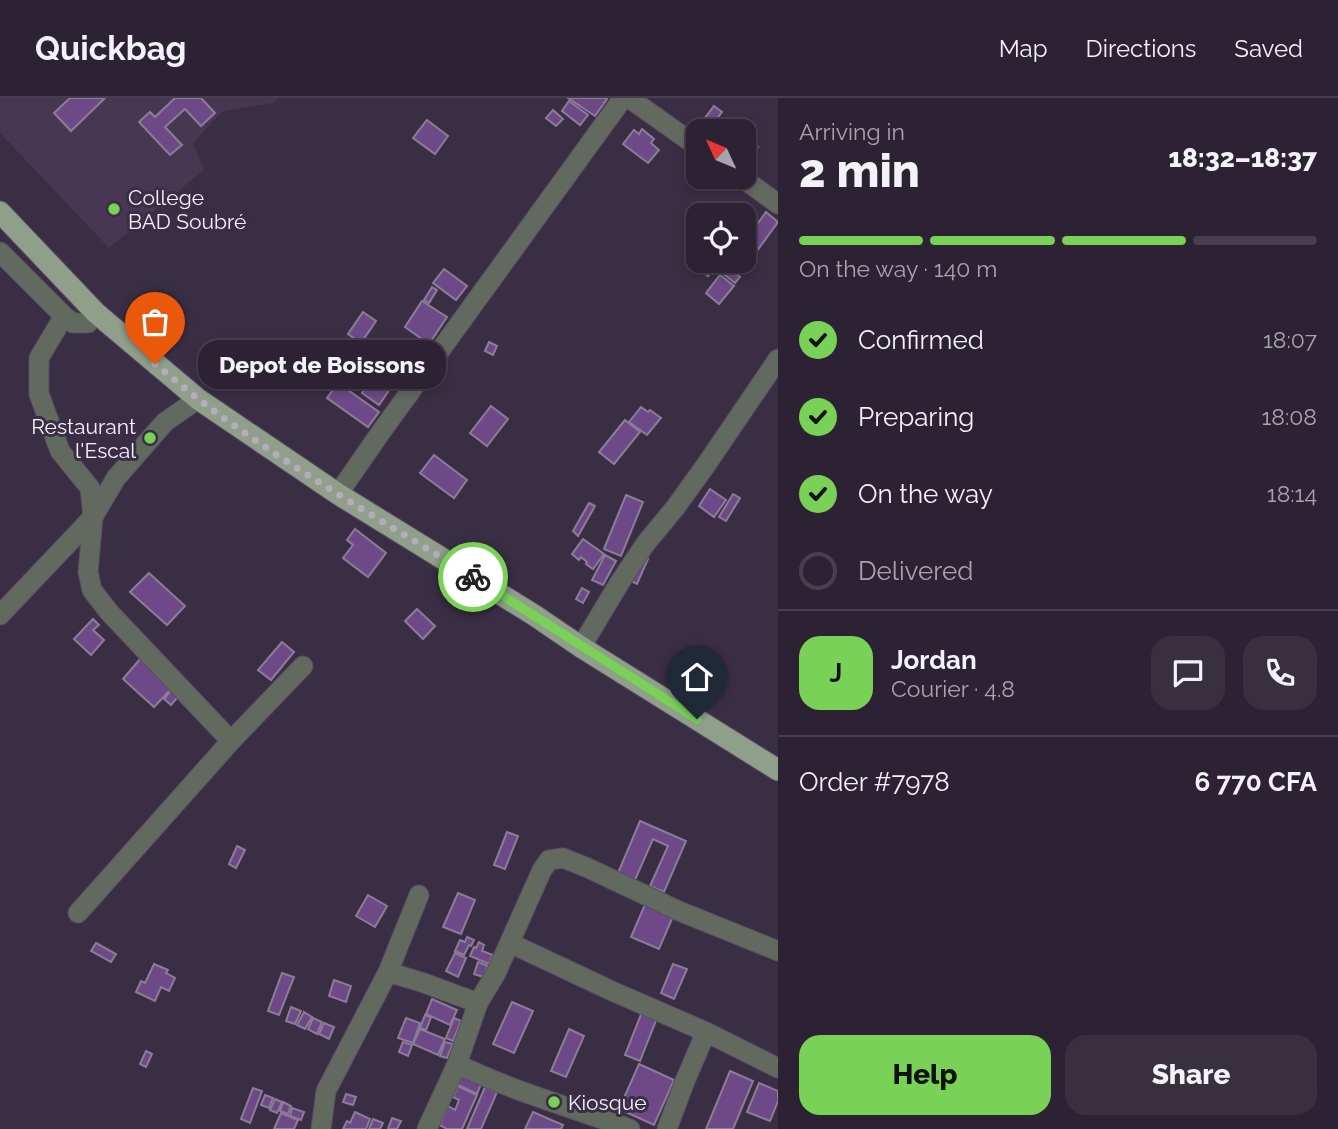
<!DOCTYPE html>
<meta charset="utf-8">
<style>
body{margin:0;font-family:Raleway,sans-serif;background:#382f3f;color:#f1f3f6;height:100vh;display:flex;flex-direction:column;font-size:26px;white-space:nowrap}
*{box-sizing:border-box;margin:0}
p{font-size:23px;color:#a6a4ac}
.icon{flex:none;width:38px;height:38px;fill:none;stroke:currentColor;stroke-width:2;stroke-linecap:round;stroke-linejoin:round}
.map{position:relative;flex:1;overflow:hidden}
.side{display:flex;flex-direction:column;background:#2c2233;width:560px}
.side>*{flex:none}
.needle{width:46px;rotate:314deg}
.controls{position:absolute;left:686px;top:21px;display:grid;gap:14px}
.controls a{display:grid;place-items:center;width:70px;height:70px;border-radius:14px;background:#2c2233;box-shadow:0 4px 10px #0003,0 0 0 2px #483f4e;font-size:35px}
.pin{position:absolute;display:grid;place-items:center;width:60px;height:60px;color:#fff;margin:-72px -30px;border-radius:50% 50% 50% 0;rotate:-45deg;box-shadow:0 0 7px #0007}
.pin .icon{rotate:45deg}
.courier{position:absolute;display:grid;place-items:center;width:70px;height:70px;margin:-35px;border:5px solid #79d157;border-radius:50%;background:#fff;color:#222;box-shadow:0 2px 9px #0007}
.bubble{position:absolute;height:49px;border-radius:21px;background:#2c2233;box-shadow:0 4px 10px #0003,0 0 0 2px #483f4e;font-size:23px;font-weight:800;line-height:49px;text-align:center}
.head em{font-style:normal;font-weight:800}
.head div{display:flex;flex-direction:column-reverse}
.head{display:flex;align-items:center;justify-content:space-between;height:119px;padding:0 21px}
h1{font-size:46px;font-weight:800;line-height:52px}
.bar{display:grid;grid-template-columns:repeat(4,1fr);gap:10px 7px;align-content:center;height:84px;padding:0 21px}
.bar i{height:9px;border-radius:5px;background:#483f4e}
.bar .current{background:#79d157}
.bar p{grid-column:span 4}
.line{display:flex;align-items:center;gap:18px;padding:0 21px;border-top:2px solid #483f4e}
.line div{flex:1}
.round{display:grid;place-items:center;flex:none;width:74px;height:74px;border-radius:21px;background:#382f3f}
ol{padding:0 21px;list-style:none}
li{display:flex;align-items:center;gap:21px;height:77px}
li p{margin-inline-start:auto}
li .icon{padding:7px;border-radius:50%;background:#79d157;color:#111;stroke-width:4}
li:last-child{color:#a6a4ac}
li i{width:38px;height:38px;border:4px solid #483f4e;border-radius:50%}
.primary-button{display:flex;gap:14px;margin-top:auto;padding:14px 21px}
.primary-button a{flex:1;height:80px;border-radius:21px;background:#79d157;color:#111;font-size:28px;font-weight:800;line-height:80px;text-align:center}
.primary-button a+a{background:#382f3f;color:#f1f3f6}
header{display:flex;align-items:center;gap:42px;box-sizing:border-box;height:98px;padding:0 35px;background:#2c2233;border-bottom:2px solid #483f4e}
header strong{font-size:33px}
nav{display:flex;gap:38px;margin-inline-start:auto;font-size:24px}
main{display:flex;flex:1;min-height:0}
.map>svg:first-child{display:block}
.built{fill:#473753}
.building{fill:#6d4a87;stroke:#8b7d97;stroke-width:2}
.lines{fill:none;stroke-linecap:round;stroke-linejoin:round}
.minor-casing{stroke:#584d62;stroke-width:21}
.major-casing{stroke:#584d62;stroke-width:23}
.minor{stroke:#626a60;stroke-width:19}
.major{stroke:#8f9f8a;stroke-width:21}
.done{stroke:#b6acbe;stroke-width:7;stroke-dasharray:0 12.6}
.route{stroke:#79d157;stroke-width:9}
.poi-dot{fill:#79d157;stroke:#3a2e44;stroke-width:2.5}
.labels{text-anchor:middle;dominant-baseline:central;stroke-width:6;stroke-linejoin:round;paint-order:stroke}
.poi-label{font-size:21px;fill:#f8f0ff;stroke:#3a2e44;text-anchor:start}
</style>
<header>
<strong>Quickbag</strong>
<nav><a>Map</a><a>Directions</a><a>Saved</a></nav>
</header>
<main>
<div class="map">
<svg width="778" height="1031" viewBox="0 0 778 1031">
<rect width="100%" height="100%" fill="#3a2e44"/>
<polygon class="built" points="0,0 279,0 273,5 223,13 193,45 204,72 109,150 0,35"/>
<g class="building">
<polygon points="70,0 105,0 71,33 54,15"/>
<polygon points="175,0 201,0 215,15 201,28 185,11 165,29 182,47 170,57 139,24 150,14 155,19"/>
<polygon points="568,0 605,0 607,1 595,18"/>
<polygon points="569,3 588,17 580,27 562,13"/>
<polygon points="714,8 722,14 709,31 701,25"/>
<polygon points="553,12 563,21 556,28 546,20"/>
<polygon points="427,22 448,38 435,56 413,40"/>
<polygon points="642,31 654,41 651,45 659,52 648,65 623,46 634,32 639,36"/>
<polygon points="744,38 758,49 751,59 744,53"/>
<polygon points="766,114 778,124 741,175 728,166 730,163 744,163 744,140 745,141 751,134 746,130 750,124 756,128"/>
<polygon points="698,162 705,163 714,171 708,178 694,167"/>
<polygon points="707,163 719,163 740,179 735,185"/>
<polygon points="444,171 467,188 456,202 433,185"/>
<polygon points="720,177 734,188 719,206 706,195"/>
<polygon points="432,189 437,192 429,205 424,202"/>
<polygon points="422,203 447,219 429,246 405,229"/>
<polygon points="363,214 376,223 361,245 348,236"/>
<polygon points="489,244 497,248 493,257 485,253"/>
<polygon points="379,270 396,282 379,307 362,295"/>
<polygon points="338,285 379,314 368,329 327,300"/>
<polygon points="491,308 508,321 487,348 470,335"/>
<polygon points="641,309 648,314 650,312 661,320 647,337 629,324"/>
<polygon points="625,322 640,334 614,366 599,354"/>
<polygon points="434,357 467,382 454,400 420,375"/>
<polygon points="710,391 726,402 714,419 699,408"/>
<polygon points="733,396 740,400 726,423 719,419"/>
<polygon points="626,397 643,404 621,458 604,451"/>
<polygon points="589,405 595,408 578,438 573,433"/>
<polygon points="355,431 386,455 368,479 343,460 353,447 347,442"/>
<polygon points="583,441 604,456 593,471 586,466 587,464 581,459 579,462 572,456"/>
<polygon points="605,457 616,463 603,487 592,482"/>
<polygon points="640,457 648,461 637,486 629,482"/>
<polygon points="149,475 185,508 167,527 130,494"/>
<polygon points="582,490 589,494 583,505 576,501"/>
<polygon points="417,511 435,528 423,541 405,523"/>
<polygon points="93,521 99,527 93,532 104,542 91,557 74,541"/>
<polygon points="282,544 294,554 271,582 258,572"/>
<polygon points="140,561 172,590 154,609 123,581"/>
<polygon points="174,589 181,595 171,607 164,601"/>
<polygon points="640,723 686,743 664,794 650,788 668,748 653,741 635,782 618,775"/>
<polygon points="507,734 518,738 505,771 494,767"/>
<polygon points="237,748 245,752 236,770 229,766"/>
<polygon points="458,795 475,802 461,836 443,829"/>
<polygon points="368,797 387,808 375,829 356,818"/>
<polygon points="646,804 674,816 659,851 631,839"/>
<polygon points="467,839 474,842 471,848 469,847 464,857 455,853 460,842 465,844"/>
<polygon points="479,844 484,847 482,853 493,857 489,866 470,858 474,849 476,850"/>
<polygon points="96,845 116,856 111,864 91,853"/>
<polygon points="455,855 466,860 458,879 446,873"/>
<polygon points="478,864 488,868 483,879 474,876"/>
<polygon points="154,866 168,872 166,875 175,880 169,893 161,889 155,903 136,894 141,883 145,885"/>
<polygon points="673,866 687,871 674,901 661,895"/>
<polygon points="282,875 294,879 279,917 268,913"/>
<polygon points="334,882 351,888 346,904 329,898"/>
<polygon points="432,901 457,912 450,927 426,916"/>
<polygon points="512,904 533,913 514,955 493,946"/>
<polygon points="291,909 301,913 295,926 286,923"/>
<polygon points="304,914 312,919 305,931 297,927"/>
<polygon points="642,914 657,920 640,963 625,957"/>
<polygon points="425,917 431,919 426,932 420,930"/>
<polygon points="313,920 322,924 317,936 308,931"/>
<polygon points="406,920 420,925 413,945 398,940"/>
<polygon points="454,920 461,923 453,943 446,940"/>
<polygon points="324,925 334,929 329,941 319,936"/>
<polygon points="420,931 445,941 438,957 413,946"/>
<polygon points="569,931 584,938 566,979 551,973"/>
<polygon points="403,944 412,947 408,958 399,954"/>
<polygon points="445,944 453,946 447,960 440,958"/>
<polygon points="146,953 152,956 146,969 140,966"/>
<polygon points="639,966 674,982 654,1027 619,1011"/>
<polygon points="730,973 753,983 733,1031 706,1031"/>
<polygon points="462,977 481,986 477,996 458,987"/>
<polygon points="759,985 778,993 778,1003 770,1023 747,1014"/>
<polygon points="458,988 477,997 462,1031 445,1031 445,1030 440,1027 448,1008 455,1012 459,1002 453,999"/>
<polygon points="485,989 497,994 481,1031 467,1031"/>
<polygon points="253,990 262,993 250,1025 241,1021"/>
<polygon points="346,996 356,999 353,1007 343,1004"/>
<polygon points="265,997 273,1000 269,1010 261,1007"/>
<polygon points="275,1001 282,1004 277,1015 270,1012"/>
<polygon points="283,1004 291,1008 288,1016 280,1013"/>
<polygon points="292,1010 304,1014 301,1022 290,1018"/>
<polygon points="355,1014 370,1021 366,1031 343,1031 347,1023 350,1025"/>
<polygon points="533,1014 563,1027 561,1031 525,1031"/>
<polygon points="281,1015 298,1022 294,1031 274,1031"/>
<polygon points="392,1020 401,1023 397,1031 388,1031"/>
<polygon points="373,1021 383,1025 380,1031 369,1031"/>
</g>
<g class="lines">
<g class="minor-casing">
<g id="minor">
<polyline points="629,0 698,49"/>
<polyline points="741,79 778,106"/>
<polyline points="0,154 64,218 73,225 88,225 96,215"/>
<polyline points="64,218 39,260 39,296 60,353 90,390 93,419 88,474 92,492 109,514 231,643"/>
<polyline points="338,396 381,334 623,0"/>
<polyline points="0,517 93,419 116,380 165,324 198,301"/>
<polyline points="581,549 620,484 646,445 675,410 706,367 778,261"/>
<polyline points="78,815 231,643 303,568"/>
<polyline points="510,845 612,893 706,934 778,970"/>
<polyline points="388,874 419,797"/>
<polyline points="478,905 496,875 542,772 549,762 563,760 588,770 679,813 778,853"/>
<path d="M 457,966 C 514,994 571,1009 630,1031"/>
<polyline points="321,1031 326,993 388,874 424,885 478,905 457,966 427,1031"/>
<polyline points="667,1031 685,983 706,934"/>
</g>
</g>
<g class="major-casing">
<polyline id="major" points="0,114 96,215 198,301 338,396 534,517 581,549 778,672"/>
</g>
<use href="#minor" class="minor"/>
<use href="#major" class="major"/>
</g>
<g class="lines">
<path class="done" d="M 155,266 C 169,277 183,289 197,300 C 284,367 380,421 473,479"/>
<polyline class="route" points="473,479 697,621"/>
</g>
<g class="poi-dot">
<circle cx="114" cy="111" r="7"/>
<circle cx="150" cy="340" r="7"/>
<circle cx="554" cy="1004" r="7"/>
</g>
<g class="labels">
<g class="poi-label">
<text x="128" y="99">College<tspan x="128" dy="24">BAD Soubré</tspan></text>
<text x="136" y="328" text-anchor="end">Restaurant<tspan x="136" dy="24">l'Escal</tspan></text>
<text x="568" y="1004">Kiosque</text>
</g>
</g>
</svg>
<div class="controls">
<a><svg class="needle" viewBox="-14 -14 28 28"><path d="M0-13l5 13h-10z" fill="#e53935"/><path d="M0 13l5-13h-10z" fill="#a6a4ac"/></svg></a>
<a><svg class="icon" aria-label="locate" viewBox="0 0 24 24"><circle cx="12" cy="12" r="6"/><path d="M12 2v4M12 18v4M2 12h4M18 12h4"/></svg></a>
</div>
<div class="pin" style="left:155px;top:266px;background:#ea580c"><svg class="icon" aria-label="bag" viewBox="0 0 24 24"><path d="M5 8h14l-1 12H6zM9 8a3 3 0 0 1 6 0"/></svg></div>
<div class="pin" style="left:697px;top:621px;background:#1f2937"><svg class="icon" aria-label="home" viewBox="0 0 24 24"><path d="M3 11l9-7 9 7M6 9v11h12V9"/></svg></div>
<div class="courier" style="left:473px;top:479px"><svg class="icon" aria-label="bike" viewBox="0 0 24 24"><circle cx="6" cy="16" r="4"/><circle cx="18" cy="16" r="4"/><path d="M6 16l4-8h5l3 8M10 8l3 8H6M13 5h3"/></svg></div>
<div class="bubble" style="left:198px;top:242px;width:248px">Depot de Boissons</div>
</div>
<section class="side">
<div class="head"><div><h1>2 min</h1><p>Arriving in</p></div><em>18:32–18:37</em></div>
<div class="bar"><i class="current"></i><i class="current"></i><i class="current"></i><i></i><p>On the way · 140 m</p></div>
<ol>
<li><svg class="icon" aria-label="check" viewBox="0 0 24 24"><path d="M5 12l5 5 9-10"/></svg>Confirmed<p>18:07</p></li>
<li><svg class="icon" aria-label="check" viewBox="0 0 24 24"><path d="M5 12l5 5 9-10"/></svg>Preparing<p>18:08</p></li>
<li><svg class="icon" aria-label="check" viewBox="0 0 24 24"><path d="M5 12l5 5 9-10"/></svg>On the way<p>18:14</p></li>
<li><i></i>Delivered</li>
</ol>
<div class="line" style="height:126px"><b class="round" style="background:#79d157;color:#111">J</b><div><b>Jordan</b><p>Courier · 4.8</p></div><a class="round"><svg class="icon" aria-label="chat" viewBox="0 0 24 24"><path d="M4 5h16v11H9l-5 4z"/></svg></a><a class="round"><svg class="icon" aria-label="phone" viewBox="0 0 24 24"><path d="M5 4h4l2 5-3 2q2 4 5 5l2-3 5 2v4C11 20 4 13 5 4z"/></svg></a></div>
<div class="line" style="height:91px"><div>Order #7978</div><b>6 770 CFA</b></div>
<div class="primary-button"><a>Help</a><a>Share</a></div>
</section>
</main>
